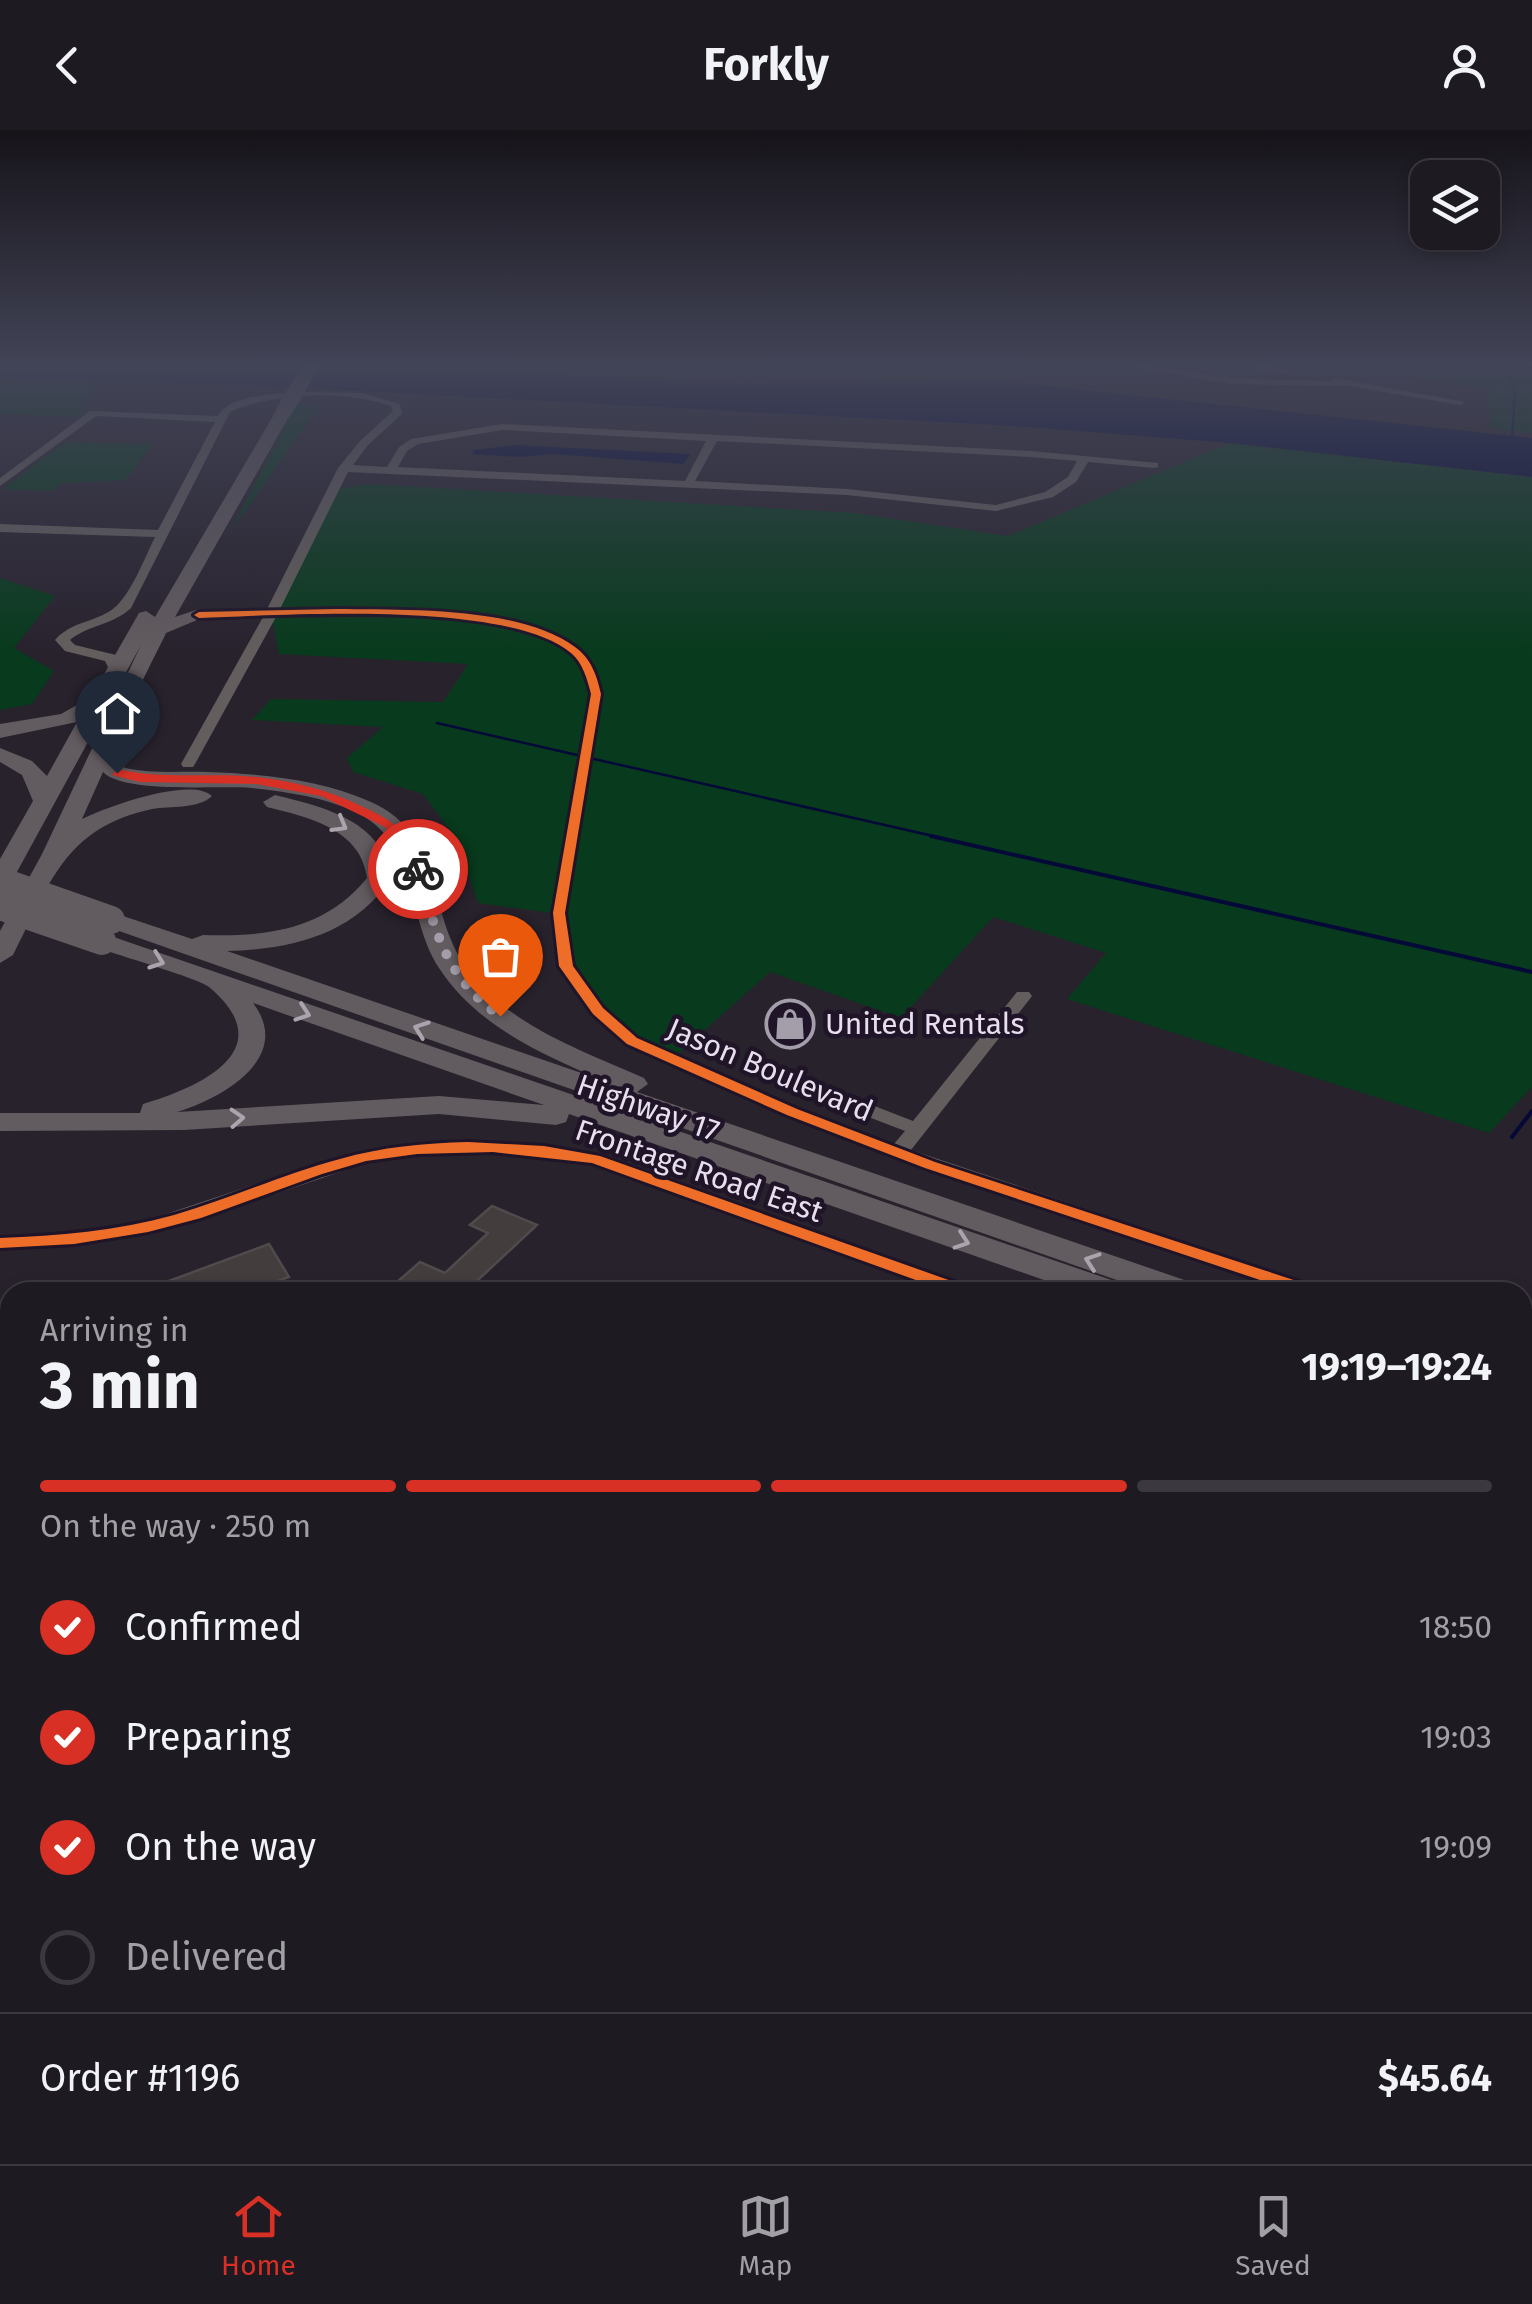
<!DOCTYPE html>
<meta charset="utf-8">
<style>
body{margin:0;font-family:"Fira Sans",sans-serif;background:#2b272f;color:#f1f3f6;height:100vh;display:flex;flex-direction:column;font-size:38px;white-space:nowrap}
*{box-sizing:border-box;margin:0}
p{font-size:32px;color:#a1a1a5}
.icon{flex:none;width:55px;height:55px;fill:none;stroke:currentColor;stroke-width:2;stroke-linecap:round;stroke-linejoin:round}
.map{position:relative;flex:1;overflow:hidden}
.sheet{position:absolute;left:0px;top:1152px;width:1532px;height:882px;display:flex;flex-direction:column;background:#1e1a22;border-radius:30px 30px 0 0;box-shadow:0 5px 15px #0003,0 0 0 2px #3c3840}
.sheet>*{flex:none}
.buttons{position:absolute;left:1410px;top:30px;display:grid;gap:20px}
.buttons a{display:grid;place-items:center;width:90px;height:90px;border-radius:20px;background:#1e1a22;box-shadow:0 5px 15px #0003,0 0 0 2px #3c3840;font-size:50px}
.pin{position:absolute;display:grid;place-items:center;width:85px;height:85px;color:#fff;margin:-102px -42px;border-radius:50% 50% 50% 0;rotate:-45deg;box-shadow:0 0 10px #0007}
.pin .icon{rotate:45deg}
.courier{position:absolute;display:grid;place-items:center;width:100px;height:100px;margin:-50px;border:8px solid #d93025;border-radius:50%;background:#fff;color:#222;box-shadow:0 2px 12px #0007}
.head em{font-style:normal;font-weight:700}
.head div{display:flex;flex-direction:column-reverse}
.head{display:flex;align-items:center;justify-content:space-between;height:170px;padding:0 40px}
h1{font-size:65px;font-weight:700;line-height:75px}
.bar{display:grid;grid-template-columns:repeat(4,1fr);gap:15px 10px;align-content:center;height:120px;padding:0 40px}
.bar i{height:12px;border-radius:8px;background:#3c3840}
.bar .current{background:#d93025}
.bar p{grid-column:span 4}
.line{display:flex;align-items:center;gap:25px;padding:0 40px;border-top:2px solid #3c3840}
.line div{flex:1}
ol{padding:0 40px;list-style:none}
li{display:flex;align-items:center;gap:30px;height:110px}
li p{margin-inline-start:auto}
li .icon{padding:10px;border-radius:50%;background:#d93025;color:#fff;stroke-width:4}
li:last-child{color:#a1a1a5}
li i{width:55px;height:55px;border:5px solid #3c3840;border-radius:50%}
header{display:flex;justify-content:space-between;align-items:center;height:130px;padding:0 40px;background:#1e1a22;font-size:45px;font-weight:700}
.tab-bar{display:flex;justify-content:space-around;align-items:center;height:140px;border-top:2px solid #3c3840;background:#1e1a22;font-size:28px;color:#a1a1a5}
.tab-bar a{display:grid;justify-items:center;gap:5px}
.tab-bar .current{color:#d93025}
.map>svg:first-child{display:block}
.built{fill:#31233b}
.green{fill:#083a1d}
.water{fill:#040938}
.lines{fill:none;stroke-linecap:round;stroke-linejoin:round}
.stream-far2{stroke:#040938;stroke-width:2.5}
.stream-far1{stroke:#040938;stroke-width:4}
.stream{stroke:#040938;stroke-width:5}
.building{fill:#443d3e;stroke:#504a4c;stroke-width:2.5}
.minor{fill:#635e5d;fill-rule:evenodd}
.highway{fill:#625b5f;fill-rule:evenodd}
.highway-bridge-far1{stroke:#625b5f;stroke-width:16}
.highway-bridge{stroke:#625b5f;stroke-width:28}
.cycleway-casing{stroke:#1f1428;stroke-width:6}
.cycleway{fill:#ee6e29;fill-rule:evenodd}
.oneway{stroke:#aba4ae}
.route{fill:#d93025}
.done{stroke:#a49daa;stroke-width:10;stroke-dasharray:0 18}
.labels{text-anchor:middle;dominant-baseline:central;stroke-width:9;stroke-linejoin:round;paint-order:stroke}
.poi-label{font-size:30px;fill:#e7dfee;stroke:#1f1428;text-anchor:start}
.street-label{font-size:30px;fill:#e7dfee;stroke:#1f1428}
</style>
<header><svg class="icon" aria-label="back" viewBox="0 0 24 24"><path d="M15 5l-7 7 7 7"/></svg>Forkly<svg class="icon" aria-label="person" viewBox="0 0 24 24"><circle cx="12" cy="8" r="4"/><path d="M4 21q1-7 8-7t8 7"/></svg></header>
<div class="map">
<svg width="1532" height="2034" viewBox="0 0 1532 2034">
<rect width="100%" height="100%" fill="#28222d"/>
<polygon class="built" points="0,1204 10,1210 10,2025 1522,2025 1523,1903 1532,1874 1532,2034 0,2034"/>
<g class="green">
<polygon points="874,236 1007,236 999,251 875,254"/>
<polygon points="1346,236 1532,236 1532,303 1490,298 1489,260"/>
<polygon points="5,249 103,252 84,270 87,281 80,287 0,284 0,253"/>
<polygon points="296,274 321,274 231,401"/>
<polygon points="65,312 153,314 125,350 63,353 52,361 3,359"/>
<polygon points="1229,313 1532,347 1532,957 1489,1003 1067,869 1106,823 993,787 901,888 770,842 670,931 632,911 566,836 559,784 478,773 456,708 423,664 353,642 347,628 383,597 252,590 271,569 443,572 468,534 279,524 271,484 333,360 369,354 855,383 1008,406"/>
<polygon points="0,448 55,466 14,518 54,541 32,574 0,580"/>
</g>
<g class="water">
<polygon points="0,236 382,236 736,254 999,251 1532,308 1532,347 1229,313 1015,296 281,257 0,248"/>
<polygon points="513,315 691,324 683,334 553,324 520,327 472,324 474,320"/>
</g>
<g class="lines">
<g class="stream-far2">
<polyline points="1506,236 1515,262 1512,310"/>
<polyline points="437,593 577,625"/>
<polyline points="594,629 942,708"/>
</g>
<g class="stream-far1">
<polyline points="931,706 1532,842"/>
<polyline points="1512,1007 1532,981"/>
<polyline points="0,1209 10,1214"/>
</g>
<polyline class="stream" points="1522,2019 1532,2024"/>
</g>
<g class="building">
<polygon points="492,1076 537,1095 465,1162 416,1162 396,1153 420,1132 445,1143 488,1103 470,1095"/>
<polygon points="269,1114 289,1147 246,1162 139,1162"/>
</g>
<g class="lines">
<g class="minor">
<polygon points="1126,236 1150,236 1233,248 1330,251 1335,248 1465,272 1460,275 1349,256 1233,254"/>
<polygon points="1244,236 1271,236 1292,241 1287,244"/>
<path d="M 310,262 L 361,263 L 400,274 L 402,284 L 368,315 L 353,335 L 387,337 L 399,317 L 411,309 L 502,294 L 1031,321 L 1158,333 L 1158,337 L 1154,338 L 1088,332 L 1076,352 L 1053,367 L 996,381 L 847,365 L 348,342 L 280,479 C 357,477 516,469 578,517 C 593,528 599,547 603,564 L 567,783 L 575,836 L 604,877 L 639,907 L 799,978 L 894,1014 L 905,1001 L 840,976 L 837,972 L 840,968 L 854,968 L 913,991 L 1017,862 L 1029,862 L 1032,866 L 1029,870 L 911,1020 L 1320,1157 L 1323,1162 L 1290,1162 L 923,1040 L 785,986 L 625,915 L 592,885 L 557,836 L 551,783 L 589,564 C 586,549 582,534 569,523 C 513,477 349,484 276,487 L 195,634 L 193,637 L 183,637 L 181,634 L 263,487 L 199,489 L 193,485 L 199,481 L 267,479 L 338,338 L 360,311 L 393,281 L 391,276 C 344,260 275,262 230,282 L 131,478 C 113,495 88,495 70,510 L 75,515 L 116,525 L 122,538 L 115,542 L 110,541 L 105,531 L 65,521 L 55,510 C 71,492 91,493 110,481 C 129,470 145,427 155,407 L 0,402 L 0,394 L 158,400 L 215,292 L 96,286 L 0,356 L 0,348 L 90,281 L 218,286 C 230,263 286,263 310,262 ZM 502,300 L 706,311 L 685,351 L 398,337 L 407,321 L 418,314 ZM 717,311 L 1031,327 L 1077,331 L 1068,347 L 1045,362 L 996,375 L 847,359 L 695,351 Z"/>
<polygon points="442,1011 519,1012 602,1024 973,1157 976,1162 944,1162 591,1035 493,1023 417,1025 366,1033 202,1089 148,1104 74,1116 0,1120 0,1106 74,1102 148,1090 334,1028 391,1016"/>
<polygon points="1522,1221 1532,1224 1532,1240 1522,1237"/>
<polygon points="1522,1347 1532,1350 1532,1369 1522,1366"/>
<polygon points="1532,1429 1532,1462 1522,1466 1522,1433"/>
<polygon points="0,1508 10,1511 10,1536 0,1533"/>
<polygon points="41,2025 75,2025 73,2034 39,2034"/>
<polygon points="810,2025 855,2025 859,2034 814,2034"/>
</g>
<g class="highway">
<path d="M 284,276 L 292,281 L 175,487 L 199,479 L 209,485 L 166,503 C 154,530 104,615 125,638 C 152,644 180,641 208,642 C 263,644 320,649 371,672 C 446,706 426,781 466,837 C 506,895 583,921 644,948 L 648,954 L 637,962 L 1196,1154 L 1200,1162 L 1151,1162 L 102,795 L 98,790 L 111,782 L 192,809 L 203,805 C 266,807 325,800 367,748 C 361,699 308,687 267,677 L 263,672 L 275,665 C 324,677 384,691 391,749 C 352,805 293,819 227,821 L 599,949 C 540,923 476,895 439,838 C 405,785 420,714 356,682 C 324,667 287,662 252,658 C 220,655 124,664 103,642 L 82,689 C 106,677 191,646 212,666 C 199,679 170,676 152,679 C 64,698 50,754 13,825 L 0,833 L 0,801 L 42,724 L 141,515 L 12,751 L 0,758 L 0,729 L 33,671 L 22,645 L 0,632 L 0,618 L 32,631 L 47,646 L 77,592 L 0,608 L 0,594 L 61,584 L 91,567 L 139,483 L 146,481 L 155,487 L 276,281 Z"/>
<path d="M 102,803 L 1123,1154 L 1127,1162 L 1078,1162 L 569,984 L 566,992 L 556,995 L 439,984 L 184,1000 L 0,1001 L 0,983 L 140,983 L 143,974 C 201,957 283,919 209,857 C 198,848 113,824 93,816 L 89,811 L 93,806 ZM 253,873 L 544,975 L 439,966 L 177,982 C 223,968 294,927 253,873 Z"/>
<polygon points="1522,1265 1532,1268 1532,1295 1522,1292"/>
<polygon points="1522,1296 1532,1299 1532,1325 1522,1323"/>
</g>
<polyline class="highway-bridge-far1" points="284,281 311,236"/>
<g class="highway-bridge">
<polyline points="0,751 111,790"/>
<polyline points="0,776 102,811"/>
</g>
<g class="cycleway-casing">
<g id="cycleway">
<path d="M 337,479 C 404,480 519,476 575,517 C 591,528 597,546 601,564 L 565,783 L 573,836 L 603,878 L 637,908 L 797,979 L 935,1032 L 1318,1158 L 1320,1162 L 1296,1162 L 925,1038 L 787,985 L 627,914 L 593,884 L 559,836 L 553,783 L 591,564 C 587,549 583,533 571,523 C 508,470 283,485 199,488 L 194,485 L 199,482 Z"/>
<path d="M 468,1012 L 544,1016 L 600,1026 L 971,1158 L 973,1162 L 949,1162 L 592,1033 L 493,1022 L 417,1024 L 366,1031 L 322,1044 L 201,1088 L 148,1102 L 74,1114 L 0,1118 L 0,1108 C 58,1106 117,1101 174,1085 C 230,1069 283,1044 340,1029 C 382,1017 424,1013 468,1012 Z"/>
</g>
</g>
<use href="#cycleway" class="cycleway"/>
</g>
<defs><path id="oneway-chevron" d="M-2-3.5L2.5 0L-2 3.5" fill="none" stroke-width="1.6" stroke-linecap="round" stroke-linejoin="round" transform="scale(2.5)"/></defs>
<g class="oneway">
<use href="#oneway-chevron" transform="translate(340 695) rotate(30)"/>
<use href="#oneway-chevron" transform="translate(157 831) rotate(20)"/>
<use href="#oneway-chevron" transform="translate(303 883) rotate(19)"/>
<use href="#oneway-chevron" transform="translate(421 899) rotate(-160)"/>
<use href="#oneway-chevron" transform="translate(237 988) rotate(-3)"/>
<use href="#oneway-chevron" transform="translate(962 1111) rotate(19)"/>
<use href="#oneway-chevron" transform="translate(1092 1131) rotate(-161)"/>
</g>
<linearGradient id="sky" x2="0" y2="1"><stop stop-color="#161319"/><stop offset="0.45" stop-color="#424457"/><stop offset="1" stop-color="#424457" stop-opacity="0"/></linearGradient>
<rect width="1532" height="521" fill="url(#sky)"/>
<path class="route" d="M 117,639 C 163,650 210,642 256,647 C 293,651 328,660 361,676 C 398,693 407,701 424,739 L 413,742 L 398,711 L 385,697 L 321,666 L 256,654 L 140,652 L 112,645 Z"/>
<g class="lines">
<path class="done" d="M 418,739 C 435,800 445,847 500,886"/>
</g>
<defs>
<g id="shop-ring" transform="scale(2.5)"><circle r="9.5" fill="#1f1428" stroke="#a49daa" stroke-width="1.5"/><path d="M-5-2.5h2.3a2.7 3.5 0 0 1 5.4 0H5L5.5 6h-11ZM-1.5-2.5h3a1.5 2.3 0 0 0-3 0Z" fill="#a49daa"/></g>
</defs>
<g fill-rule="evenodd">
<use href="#shop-ring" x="790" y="894"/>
</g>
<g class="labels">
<g class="poi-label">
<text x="825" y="894">United Rentals</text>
</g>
<g class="street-label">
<text transform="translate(770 940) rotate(23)">Jason Boulevard</text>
<text transform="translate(648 978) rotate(19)">Highway 17</text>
<text transform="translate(699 1041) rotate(19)">Frontage Road East</text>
</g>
</g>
</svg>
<div class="buttons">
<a><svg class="icon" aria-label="layers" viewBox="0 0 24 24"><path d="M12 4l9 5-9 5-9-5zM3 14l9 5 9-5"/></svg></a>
</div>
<div class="pin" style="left:500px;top:886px;background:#ea580c"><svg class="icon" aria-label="bag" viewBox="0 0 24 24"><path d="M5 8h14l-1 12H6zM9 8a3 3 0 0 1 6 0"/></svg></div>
<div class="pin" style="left:117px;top:643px;background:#1f2937"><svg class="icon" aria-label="home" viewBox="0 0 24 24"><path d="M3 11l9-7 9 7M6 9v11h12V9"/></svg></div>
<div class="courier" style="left:418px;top:739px"><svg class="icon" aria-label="bike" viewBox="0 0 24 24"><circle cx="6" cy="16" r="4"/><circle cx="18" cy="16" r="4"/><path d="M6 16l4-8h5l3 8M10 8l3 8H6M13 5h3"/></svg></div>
<section class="sheet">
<div class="head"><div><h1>3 min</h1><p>Arriving in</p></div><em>19:19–19:24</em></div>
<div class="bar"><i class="current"></i><i class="current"></i><i class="current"></i><i></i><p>On the way · 250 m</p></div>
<ol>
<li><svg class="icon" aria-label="check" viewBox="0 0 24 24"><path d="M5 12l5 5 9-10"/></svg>Confirmed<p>18:50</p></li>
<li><svg class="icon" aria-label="check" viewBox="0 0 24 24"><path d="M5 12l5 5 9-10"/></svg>Preparing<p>19:03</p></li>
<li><svg class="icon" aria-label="check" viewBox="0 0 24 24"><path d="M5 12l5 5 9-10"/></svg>On the way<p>19:09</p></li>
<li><i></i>Delivered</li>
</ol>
<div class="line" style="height:130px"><div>Order #1196</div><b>$45.64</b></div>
</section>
</div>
<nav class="tab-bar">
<a class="current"><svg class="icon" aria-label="home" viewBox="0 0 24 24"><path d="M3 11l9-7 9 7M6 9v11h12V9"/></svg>Home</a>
<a><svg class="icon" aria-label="map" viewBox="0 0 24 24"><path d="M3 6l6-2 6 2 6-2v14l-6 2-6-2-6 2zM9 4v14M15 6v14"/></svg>Map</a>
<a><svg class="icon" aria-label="saved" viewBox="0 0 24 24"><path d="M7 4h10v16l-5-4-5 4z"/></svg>Saved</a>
</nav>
